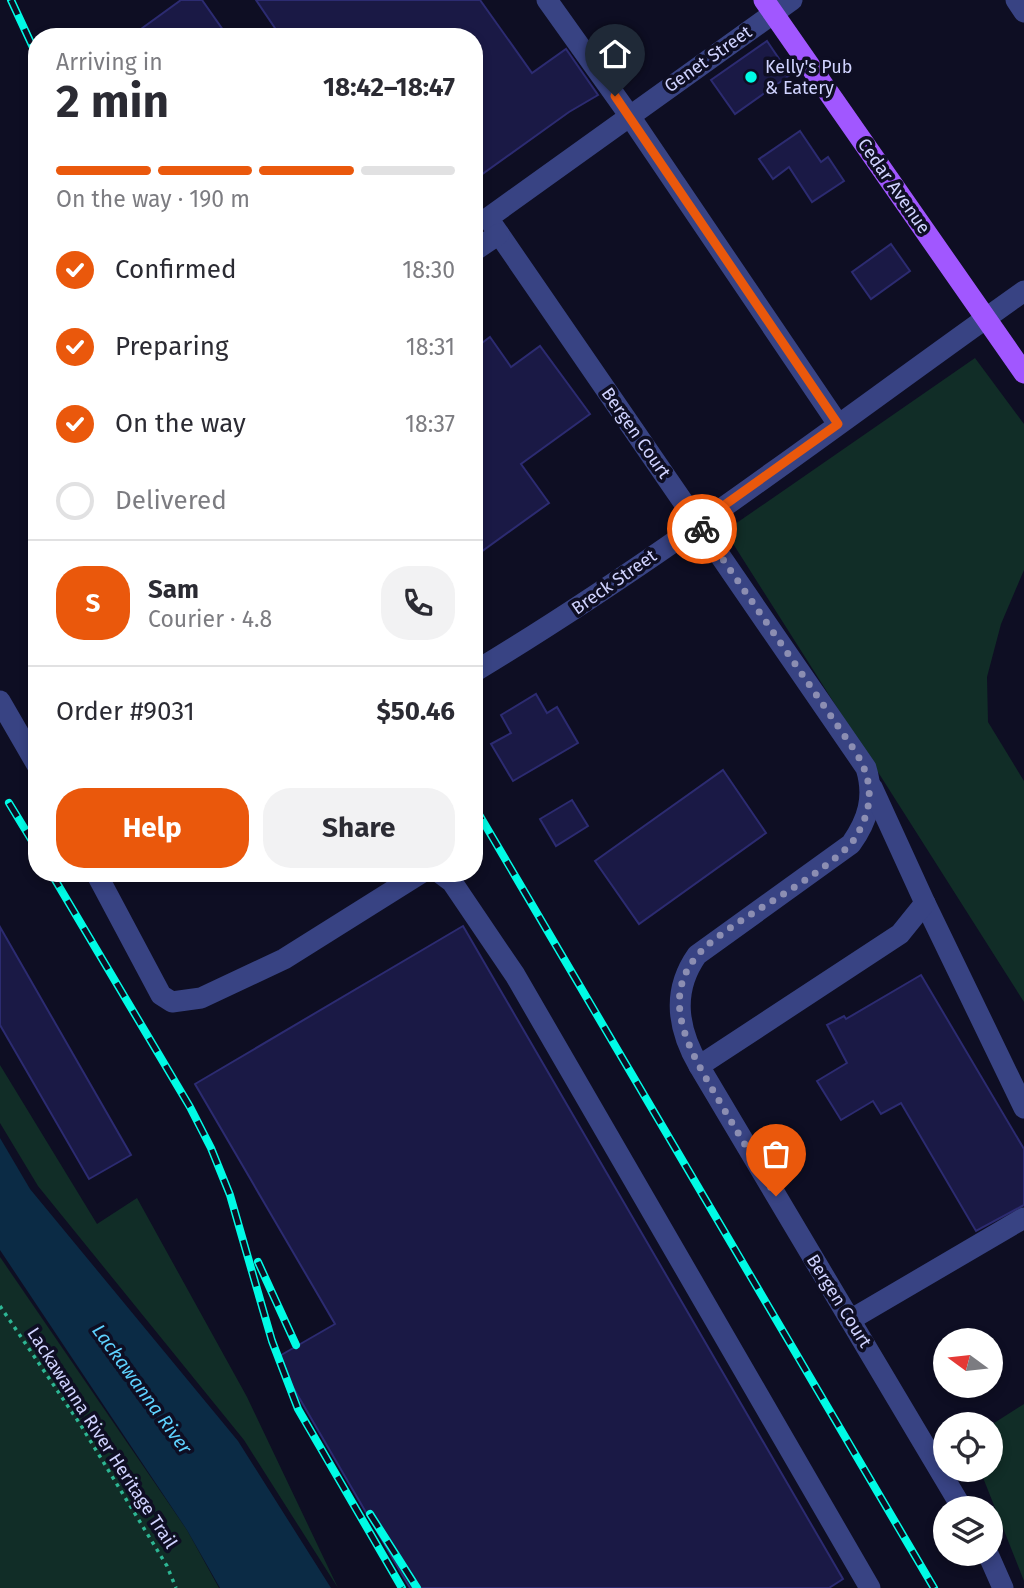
<!DOCTYPE html>
<meta charset="utf-8">
<style>
body{margin:0;font-family:"Fira Sans",sans-serif;background:#f2f2f3;color:#2b2b33;height:100vh;display:flex;flex-direction:column;font-size:26px;white-space:nowrap}
*{box-sizing:border-box;margin:0}
p{font-size:23px;color:#7c7c81}
.icon{flex:none;width:38px;height:38px;fill:none;stroke:currentColor;stroke-width:2;stroke-linecap:round;stroke-linejoin:round}
.map{position:relative;flex:1;overflow:hidden}
.sheet{position:absolute;left:28px;top:28px;width:455px;height:854px;display:flex;flex-direction:column;background:#fff;border-radius:28px;box-shadow:0 4px 10px #0003}
.sheet>*{flex:none}
.needle{width:46px;rotate:285deg}
.buttons{position:absolute;left:933px;top:1328px;display:grid;gap:14px}
.buttons a{display:grid;place-items:center;width:70px;height:70px;border-radius:50%;background:#fff;box-shadow:0 4px 10px #0003;font-size:35px}
.pin{position:absolute;display:grid;place-items:center;width:60px;height:60px;color:#fff;margin:-72px -30px;border-radius:50% 50% 50% 0;rotate:-45deg;box-shadow:0 0 7px #0007}
.pin .icon{rotate:45deg}
.courier{position:absolute;display:grid;place-items:center;width:70px;height:70px;margin:-35px;border:5px solid #ea580c;border-radius:50%;background:#fff;color:#222;box-shadow:0 2px 9px #0007}
.summary em{font-style:normal;font-weight:700}
.summary div{display:flex;flex-direction:column-reverse}
.summary{display:flex;align-items:center;justify-content:space-between;height:119px;padding:0 28px}
h1{font-size:46px;font-weight:700;line-height:52px}
.bar{display:grid;grid-template-columns:repeat(4,1fr);gap:10px 7px;align-content:center;height:84px;padding:0 28px}
.bar i{height:9px;border-radius:5px;background:#e1e1e2}
.bar .current{background:#ea580c}
.bar p{grid-column:span 4}
.line{display:flex;align-items:center;gap:18px;padding:0 28px;border-top:2px solid #e1e1e2}
.line div{flex:1}
.round{display:grid;place-items:center;flex:none;width:74px;height:74px;border-radius:28px;background:#f2f2f3}
ol{padding:0 28px;list-style:none}
li{display:flex;align-items:center;gap:21px;height:77px}
li p{margin-inline-start:auto}
li .icon{padding:7px;border-radius:50%;background:#ea580c;color:#fff;stroke-width:4}
li:last-child{color:#7c7c81}
li i{width:38px;height:38px;border:4px solid #e1e1e2;border-radius:50%}
.button{display:flex;gap:14px;margin-top:auto;padding:14px 28px}
.button a{flex:1;height:80px;border-radius:28px;background:#ea580c;color:#fff;font-size:28px;font-weight:700;line-height:80px;text-align:center}
.button a+a{background:#f2f2f3;color:#2b2b33}
.map>svg:first-child{display:block}
.green{fill:#112d27}
.water{fill:#0b2b45}
.building{fill:#1a1945;stroke:#2c2b71;stroke-width:2}
.lines{fill:none;stroke-linecap:round;stroke-linejoin:round}
.path{stroke:#2db694;stroke-width:3.5;stroke-dasharray:3.5 5;stroke-linecap:butt}
.minor{stroke:#384383;stroke-width:21}
.major{stroke:#a157ff;stroke-width:21}
.rail-casing{stroke:#00fbe5;stroke-width:8}
.rail{stroke:#0e0e23;stroke-width:5;stroke-dasharray:16;stroke-linecap:butt}
.done{stroke:#8c8eb2;stroke-width:7;stroke-dasharray:0 12.6}
.route{stroke:#ea580c;stroke-width:9}
.poi-dot{fill:#00fbe5;stroke:#0e0e23;stroke-width:2.5}
.labels{text-anchor:middle;dominant-baseline:central;stroke-width:7;stroke-linejoin:round;paint-order:stroke}
.street-label{font-size:18px;fill:#d0d3ff;stroke:#0e0e23}
.poi-label{font-size:18px;fill:#d0d3ff;stroke:#0e0e23;text-anchor:start}
.water-label{font-size:19px;font-style:italic;fill:#5ed2ff;stroke:#0e0e23}
</style>
<div class="map">
<svg width="1024" height="1588" viewBox="0 0 1024 1588">
<rect width="100%" height="100%" fill="#0e0e23"/>
<g class="green">
<polygon points="975,358 1024,424 1024,570 1001,624 987,677 988,722 1024,781 1024,1002 725,531"/>
<polygon points="0,1065 97,1224 137,1198 247,1397 338,1588 244,1440 38,1186 0,1123"/>
<polygon points="0,1257 187,1530 219,1588 0,1588"/>
<polygon points="1024,1404 1024,1581 980,1470 990,1470 991,1425"/>
</g>
<polygon class="water" points="0,1138 30,1189 238,1441 331,1588 220,1588 187,1530 0,1250"/>
<g class="building">
<polygon points="181,0 202,0 228,37 130,37"/>
<polygon points="256,0 480,0 532,73 566,49 598,95 569,112 474,180 474,37 281,37"/>
<polygon points="767,41 790,75 735,114 711,80"/>
<polygon points="800,131 821,162 828,157 844,181 812,202 789,167 773,179 759,159"/>
<polygon points="891,244 910,271 871,299 852,272"/>
<polygon points="490,337 511,367 540,346 590,414 521,464 549,503 474,557 474,349"/>
<polygon points="536,694 547,713 557,707 578,743 513,781 491,744 511,733 501,715"/>
<polygon points="723,770 766,833 639,924 595,861"/>
<polygon points="572,800 588,826 556,846 540,819"/>
<polygon points="463,926 843,1579 829,1588 410,1588 276,1358 335,1324 195,1084"/>
<polygon points="0,927 131,1155 89,1179 0,1025"/>
<polygon points="921,975 1024,1149 1024,1205 976,1231 901,1103 881,1114 873,1101 841,1120 817,1081 847,1063 827,1025 844,1016 846,1019"/>
</g>
<g class="lines">
<polyline class="path" points="0,1306 80,1424 167,1566 176,1588"/>
<g class="minor">
<polyline points="547,0 629,115 838,424"/>
<path d="M 792,0 L 488,218 L 866,768 C 875,797 868,820 851,844 L 697,955 C 671,992 678,1030 699,1066 L 962,1508"/>
<polyline points="1016,0 1024,12"/>
<polyline points="474,251 499,234"/>
<path d="M 474,672 C 665,557 842,420 1024,291"/>
<polyline points="0,701 37,765"/>
<polyline points="96,873 161,995 172,1002 201,998 284,959 421,873"/>
<polyline points="440,873 452,882 515,975 870,1588"/>
<polyline points="925,903 1024,1108"/>
<polyline points="699,1066 900,934 925,903 872,787"/>
<polyline points="850,1320 1024,1218"/>
<polyline points="988,1554 1003,1588"/>
</g>
<polyline class="major" points="764,0 1024,373"/>
<g class="rail-casing">
<g id="rail">
<polyline points="11,0 37,56"/>
<polyline points="9,803 37,849"/>
<polyline points="474,806 934,1588"/>
<polyline points="51,873 190,1107 211,1148 230,1195 272,1341 298,1409 402,1588"/>
<polyline points="258,1262 296,1345"/>
<polyline points="370,1514 417,1588"/>
</g>
</g>
<use href="#rail" class="rail"/>
</g>
<g class="lines">
<path class="done" d="M 702,529 L 855,751 C 876,784 873,812 851,844 C 812,882 758,906 715,939 C 649,989 689,1049 721,1104 C 739,1135 758,1166 776,1196"/>
<polyline class="route" points="615,96 838,424 698,524 702,529"/>
</g>
<circle class="poi-dot" cx="751" cy="77" r="7"/>
<g class="labels">
<g class="street-label">
<text transform="translate(708 59) rotate(-35)">Genet Street</text>
<text transform="translate(894 186) rotate(55)">Cedar Avenue</text>
<text transform="translate(636 433) rotate(55)">Bergen Court</text>
<text transform="translate(614 582) rotate(-35)">Breck Street</text>
<text transform="translate(839 1301) rotate(58)">Bergen Court</text>
<text transform="translate(102 1438) rotate(57)">Lackawanna River Heritage Trail</text>
</g>
<g class="poi-label">
<text x="765" y="67">Kelly's Pub<tspan x="765" dy="21">&amp; Eatery</tspan></text>
</g>
<g class="water-label">
<text transform="translate(142 1389) rotate(54)">Lackawanna River</text>
</g>
</g>
</svg>
<div class="buttons">
<a><svg class="needle" viewBox="-14 -14 28 28"><path d="M0-13l5 13h-10z" fill="#e53935"/><path d="M0 13l5-13h-10z" fill="#7c7c81"/></svg></a>
<a><svg class="icon" aria-label="locate" viewBox="0 0 24 24"><circle cx="12" cy="12" r="6"/><path d="M12 2v4M12 18v4M2 12h4M18 12h4"/></svg></a>
<a><svg class="icon" aria-label="layers" viewBox="0 0 24 24"><path d="M12 4l9 5-9 5-9-5zM3 14l9 5 9-5"/></svg></a>
</div>
<div class="pin" style="left:776px;top:1196px;background:#ea580c"><svg class="icon" aria-label="bag" viewBox="0 0 24 24"><path d="M5 8h14l-1 12H6zM9 8a3 3 0 0 1 6 0"/></svg></div>
<div class="pin" style="left:615px;top:96px;background:#1f2937"><svg class="icon" aria-label="home" viewBox="0 0 24 24"><path d="M3 11l9-7 9 7M6 9v11h12V9"/></svg></div>
<div class="courier" style="left:702px;top:529px"><svg class="icon" aria-label="bike" viewBox="0 0 24 24"><circle cx="6" cy="16" r="4"/><circle cx="18" cy="16" r="4"/><path d="M6 16l4-8h5l3 8M10 8l3 8H6M13 5h3"/></svg></div>
<section class="sheet">
<div class="summary"><div><h1>2 min</h1><p>Arriving in</p></div><em>18:42–18:47</em></div>
<div class="bar"><i class="current"></i><i class="current"></i><i class="current"></i><i></i><p>On the way · 190 m</p></div>
<ol>
<li><svg class="icon" aria-label="check" viewBox="0 0 24 24"><path d="M5 12l5 5 9-10"/></svg>Confirmed<p>18:30</p></li>
<li><svg class="icon" aria-label="check" viewBox="0 0 24 24"><path d="M5 12l5 5 9-10"/></svg>Preparing<p>18:31</p></li>
<li><svg class="icon" aria-label="check" viewBox="0 0 24 24"><path d="M5 12l5 5 9-10"/></svg>On the way<p>18:37</p></li>
<li><i></i>Delivered</li>
</ol>
<div class="line" style="height:126px"><b class="round" style="background:#ea580c;color:#fff">S</b><div><b>Sam</b><p>Courier · 4.8</p></div><a class="round"><svg class="icon" aria-label="phone" viewBox="0 0 24 24"><path d="M5 4h4l2 5-3 2q2 4 5 5l2-3 5 2v4C11 20 4 13 5 4z"/></svg></a></div>
<div class="line" style="height:91px"><div>Order #9031</div><b>$50.46</b></div>
<div class="button"><a>Help</a><a>Share</a></div>
</section>
</div>
